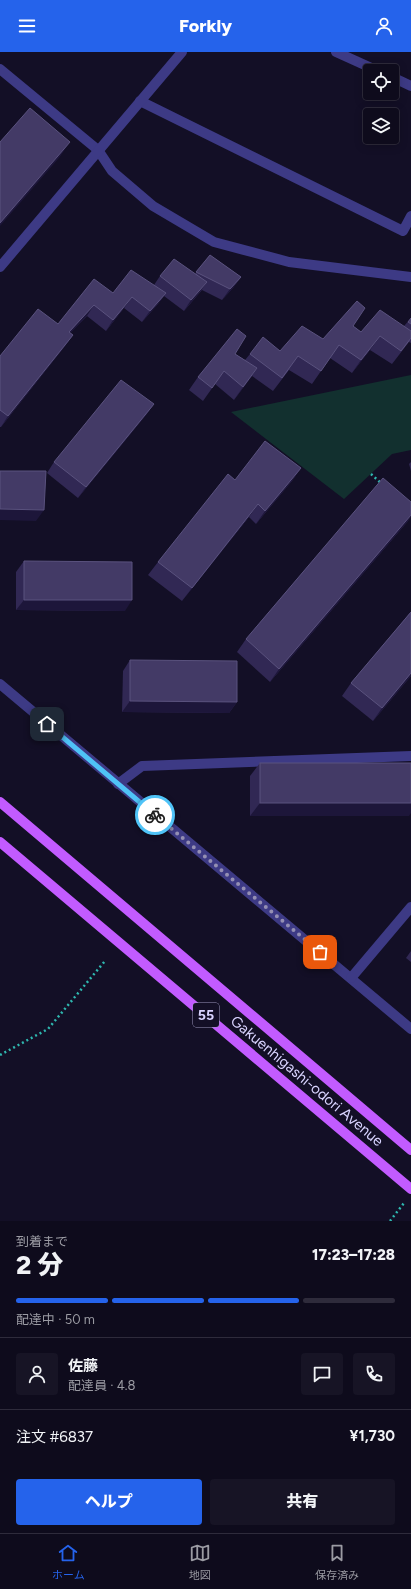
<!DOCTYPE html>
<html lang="ja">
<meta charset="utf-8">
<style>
body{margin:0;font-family:Figtree,"Noto Sans JP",sans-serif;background:#171425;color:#f1f3f6;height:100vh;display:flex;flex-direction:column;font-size:15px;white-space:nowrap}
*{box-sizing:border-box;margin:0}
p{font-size:13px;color:#9b9ba3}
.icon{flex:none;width:22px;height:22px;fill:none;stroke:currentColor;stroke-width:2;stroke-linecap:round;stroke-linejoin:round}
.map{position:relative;height:1169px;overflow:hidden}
.drawer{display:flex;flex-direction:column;background:#0e0b1c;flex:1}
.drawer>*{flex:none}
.tools{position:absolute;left:363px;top:12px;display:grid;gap:8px}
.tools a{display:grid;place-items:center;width:36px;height:36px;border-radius:4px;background:#0e0b1c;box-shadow:0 2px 10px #0003,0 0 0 1px #2e2b3b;font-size:20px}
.pin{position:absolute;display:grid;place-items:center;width:34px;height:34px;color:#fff;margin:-17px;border-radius:8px;box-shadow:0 2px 6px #0006}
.courier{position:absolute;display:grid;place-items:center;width:40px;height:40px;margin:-20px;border:3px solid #4fc3f7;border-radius:50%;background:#fff;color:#222;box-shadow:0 1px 5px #0007}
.overview em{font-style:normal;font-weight:800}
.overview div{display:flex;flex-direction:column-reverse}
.overview{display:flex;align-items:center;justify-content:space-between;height:68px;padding:0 16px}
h1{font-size:26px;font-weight:800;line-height:30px}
.bar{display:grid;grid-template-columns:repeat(4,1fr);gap:6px 4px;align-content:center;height:48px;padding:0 16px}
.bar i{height:5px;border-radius:3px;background:#2e2b3b}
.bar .current{background:#2563eb}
.bar p{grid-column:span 4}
.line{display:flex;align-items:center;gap:10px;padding:0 16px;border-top:1px solid #2e2b3b}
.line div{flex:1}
.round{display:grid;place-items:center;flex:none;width:42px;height:42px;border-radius:4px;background:#171425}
.primary-button{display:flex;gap:8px;margin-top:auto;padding:8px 16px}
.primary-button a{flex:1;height:46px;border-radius:4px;background:#2563eb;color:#fff;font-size:16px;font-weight:800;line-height:46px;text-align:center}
.primary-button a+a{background:#171425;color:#f1f3f6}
header{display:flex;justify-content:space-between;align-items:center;height:52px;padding:0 16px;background:#2563eb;color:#fff;font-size:18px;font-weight:800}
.tabs{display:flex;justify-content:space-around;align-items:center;height:56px;border-top:1px solid #2e2b3b;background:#0e0b1c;font-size:11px;color:#9b9ba3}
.tabs a{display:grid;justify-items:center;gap:2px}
.tabs .current{color:#2563eb}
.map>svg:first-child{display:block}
.green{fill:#12302f}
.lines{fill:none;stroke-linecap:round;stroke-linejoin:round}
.path{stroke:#2fb8b0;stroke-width:2.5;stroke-dasharray:2 3;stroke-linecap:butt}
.minor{stroke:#3d3a85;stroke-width:10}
.major{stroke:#c25bff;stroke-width:10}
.wall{fill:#312854}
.shaded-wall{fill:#1d163a}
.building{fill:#433a66;stroke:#5a527e}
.done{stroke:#948fb3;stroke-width:4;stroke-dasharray:0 7.2}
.route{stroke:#4fc3f7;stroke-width:5}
.labels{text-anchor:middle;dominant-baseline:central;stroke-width:3;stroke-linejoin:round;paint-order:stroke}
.shield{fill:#130f26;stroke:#9e99be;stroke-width:1}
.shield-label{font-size:14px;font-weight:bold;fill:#d9d4ff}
.street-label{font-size:15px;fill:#d9d4ff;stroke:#130f26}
</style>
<header><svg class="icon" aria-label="menu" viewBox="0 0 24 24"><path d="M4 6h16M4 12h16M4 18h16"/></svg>Forkly<svg class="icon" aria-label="person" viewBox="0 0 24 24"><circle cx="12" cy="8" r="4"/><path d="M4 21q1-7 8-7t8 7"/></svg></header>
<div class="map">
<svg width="411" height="1169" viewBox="0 0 411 1169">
<rect width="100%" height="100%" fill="#130f26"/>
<polygon class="green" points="411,323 411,398 392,402 344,447 231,360"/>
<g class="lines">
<g class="path">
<polyline points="371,422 382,432"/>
<polyline points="0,1003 48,977 105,909"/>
<polyline points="390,1169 404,1151"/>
</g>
<g class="minor">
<polyline points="336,0 378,19"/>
<polyline points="0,17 98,98 112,119 153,154 214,190 289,210 411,225"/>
<polyline points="392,25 411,34"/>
<polyline points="140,49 403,179 411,164"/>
<polyline points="0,215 182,0"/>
<polyline points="0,632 411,977"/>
<polyline points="118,732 142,714 411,704"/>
<polyline points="351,926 411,855"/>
</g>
<g class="major">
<polyline points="0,750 411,1098"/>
<polyline points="0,790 411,1137"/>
</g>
</g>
<g class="wall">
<polygon points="210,203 241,225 233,236 222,248 202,238 184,259 164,244 158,252 142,270 124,256 106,279 87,264 70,281 73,283 65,294 1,375 0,375 0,304 113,241 154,233 160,224 195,222"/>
<polygon points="411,266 411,291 409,290 392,312 370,298 352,321 330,306 312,332 289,318 273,339 252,324 234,348 215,332 203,349 189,338 198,325 235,302 245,308 250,302 280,299 323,287 353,274 361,280 404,274"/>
<polygon points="154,352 146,363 78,446 47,421 54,410"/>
<polygon points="411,410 411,419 409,412"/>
<polygon points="301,416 292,429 256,472 249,465 182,549 148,523 158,510 235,428"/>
<polygon points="409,468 270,630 237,600 246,587"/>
<polygon points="24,509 125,559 16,558 16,520"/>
<polygon points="411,560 411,624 373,669 342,644 351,631"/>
<polygon points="130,608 237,650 229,661 122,660 123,619"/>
<polygon points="260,711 409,764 250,764 250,724"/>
<polygon points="411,899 411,910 406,906"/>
</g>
<g class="shaded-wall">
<polygon points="70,90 59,106 0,174 0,171"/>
<polygon points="241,225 233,236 222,248 230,237"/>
<polygon points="207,230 199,241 184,259 191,248"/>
<polygon points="166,241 158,252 142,270 150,259"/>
<polygon points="132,245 124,256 106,279 113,268"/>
<polygon points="94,253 87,264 61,291 69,280"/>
<polygon points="73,283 65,294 1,375 8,364"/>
<polygon points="380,284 370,298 352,321 361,308"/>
<polygon points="257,316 248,329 234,348 243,335"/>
<polygon points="154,352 146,363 78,446 86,435"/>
<polygon points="301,416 292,429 256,472 265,459"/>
<polygon points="258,452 249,465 182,549 192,536"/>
<polygon points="0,457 44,458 36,469 0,468"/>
<polygon points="411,463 411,465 409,468 270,630 279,617"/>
<polygon points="24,548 132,548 125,559 16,558"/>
<polygon points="411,621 411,624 373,669 382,656"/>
<polygon points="130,649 237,650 229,661 122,660"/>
<polygon points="260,751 411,751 411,761 409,764 250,764"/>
</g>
<g class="building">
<polygon points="30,56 70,90 0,171 0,90"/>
<polygon points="210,203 241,225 230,237 196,220"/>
<polygon points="174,207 207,230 191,248 160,224"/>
<polygon points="131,218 166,241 150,259 132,245 113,268 94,253 69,280 73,283 8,364 0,358 0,304 38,257 58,272 94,227 113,241"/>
<polygon points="357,249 365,256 353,274 361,280 380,258 411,279 411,286 401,299 380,284 361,308 339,293 321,319 298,304 282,326 250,302 263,285 280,299 302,274 323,287"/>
<polygon points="411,266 411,272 408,270"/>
<polygon points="237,277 246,284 235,302 257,316 243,335 224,319 212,336 198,325"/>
<polygon points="121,328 154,352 86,435 54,410"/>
<polygon points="265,389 301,416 265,459 258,452 192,536 158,510 228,422 235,428"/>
<polygon points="0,419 46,419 44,458 0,457"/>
<polygon points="383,426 411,450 411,463 279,617 246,587"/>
<polygon points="24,509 132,510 132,548 24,548"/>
<polygon points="411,560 411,621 382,656 351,631"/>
<polygon points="130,608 237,609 237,650 130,649"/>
<rect x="260" y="711" width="151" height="40"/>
</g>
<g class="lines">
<polyline class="done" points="155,763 320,900"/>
<polyline class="route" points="47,672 155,763"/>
</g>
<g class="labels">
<rect class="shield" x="193" y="951" width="26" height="24" rx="3"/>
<g class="shield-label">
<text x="206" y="963">55</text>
</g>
<g class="street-label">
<text transform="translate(307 1029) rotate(40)">Gakuenhigashi-odori Avenue</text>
</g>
</g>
</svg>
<div class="tools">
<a><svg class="icon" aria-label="locate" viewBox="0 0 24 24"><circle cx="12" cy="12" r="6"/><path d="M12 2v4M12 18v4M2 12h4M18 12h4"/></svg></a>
<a><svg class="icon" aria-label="layers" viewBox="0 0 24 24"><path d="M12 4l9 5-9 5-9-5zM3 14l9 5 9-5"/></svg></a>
</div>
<div class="pin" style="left:320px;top:900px;background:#ea580c"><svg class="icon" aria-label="bag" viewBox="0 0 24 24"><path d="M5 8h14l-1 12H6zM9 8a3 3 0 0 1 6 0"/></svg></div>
<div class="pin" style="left:47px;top:672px;background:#1f2937"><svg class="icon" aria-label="home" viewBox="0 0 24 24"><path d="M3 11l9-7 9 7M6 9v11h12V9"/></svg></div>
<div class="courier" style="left:155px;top:763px"><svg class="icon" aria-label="bike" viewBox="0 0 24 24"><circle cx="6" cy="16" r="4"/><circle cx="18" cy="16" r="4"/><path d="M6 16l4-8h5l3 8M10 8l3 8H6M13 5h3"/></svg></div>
</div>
<section class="drawer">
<div class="overview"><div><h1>2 分</h1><p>到着まで</p></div><em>17:23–17:28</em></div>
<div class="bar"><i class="current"></i><i class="current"></i><i class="current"></i><i></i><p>配達中 · 50 m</p></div>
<div class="line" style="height:72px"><a class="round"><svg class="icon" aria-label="person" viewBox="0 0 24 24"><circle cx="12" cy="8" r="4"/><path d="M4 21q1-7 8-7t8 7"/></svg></a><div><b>佐藤</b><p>配達員 · 4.8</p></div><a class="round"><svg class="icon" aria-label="chat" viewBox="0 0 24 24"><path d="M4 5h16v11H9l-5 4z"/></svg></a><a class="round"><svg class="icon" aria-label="phone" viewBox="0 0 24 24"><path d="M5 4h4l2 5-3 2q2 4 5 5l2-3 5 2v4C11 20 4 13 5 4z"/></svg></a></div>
<div class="line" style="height:52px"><div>注文 #6837</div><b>¥1,730</b></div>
<div class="primary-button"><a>ヘルプ</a><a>共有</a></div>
</section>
<nav class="tabs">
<a class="current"><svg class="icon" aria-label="home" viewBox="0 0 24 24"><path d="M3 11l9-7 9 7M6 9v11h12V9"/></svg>ホーム</a>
<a><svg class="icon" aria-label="map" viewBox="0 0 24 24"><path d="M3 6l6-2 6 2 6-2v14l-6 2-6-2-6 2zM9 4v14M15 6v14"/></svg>地図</a>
<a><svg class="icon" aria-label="saved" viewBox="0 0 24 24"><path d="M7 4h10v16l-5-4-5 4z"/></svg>保存済み</a>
</nav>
